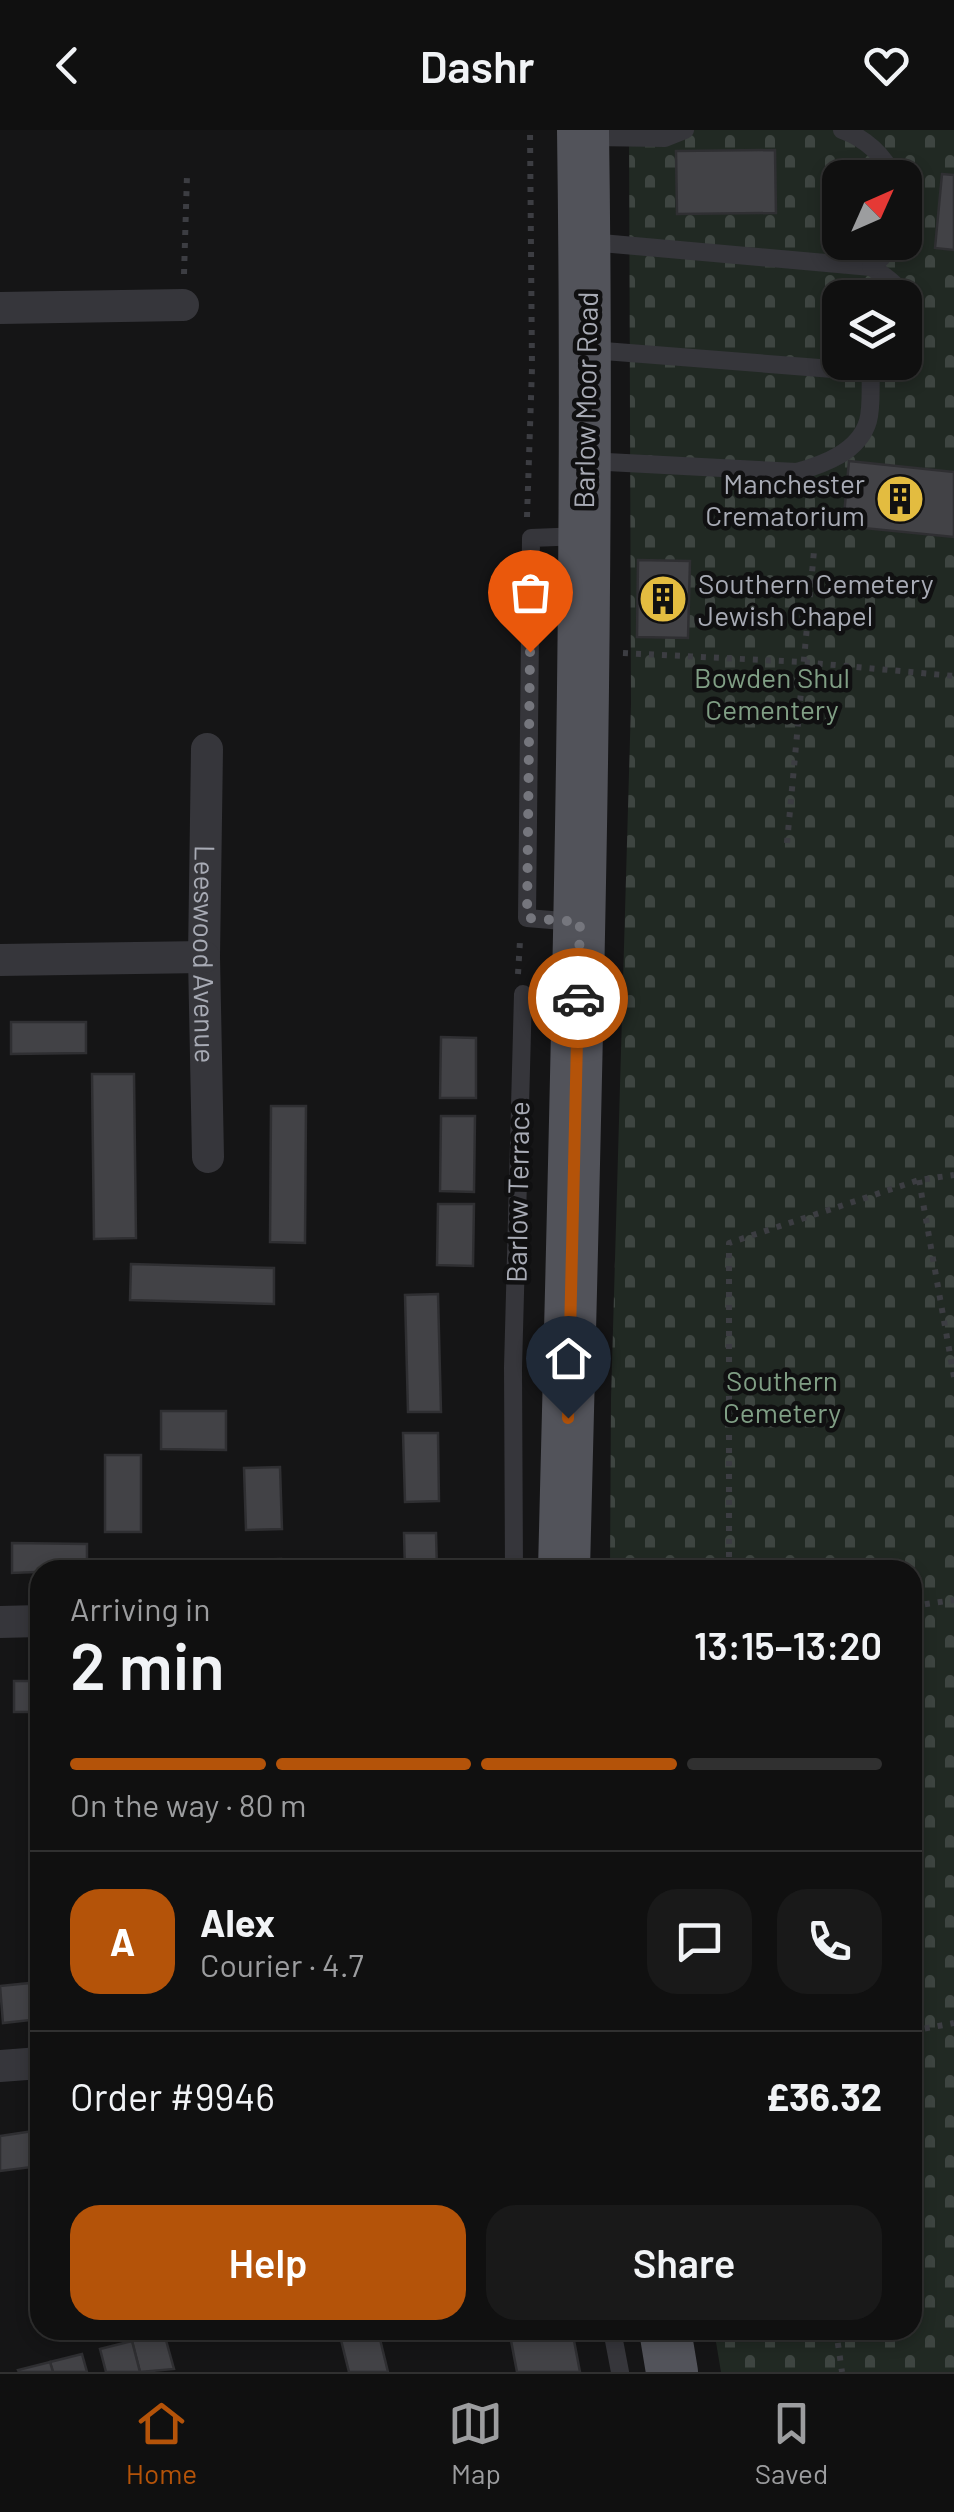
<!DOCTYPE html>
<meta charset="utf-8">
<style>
body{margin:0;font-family:Barlow,sans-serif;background:#191919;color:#f1f3f6;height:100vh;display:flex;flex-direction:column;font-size:38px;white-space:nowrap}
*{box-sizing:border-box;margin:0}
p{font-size:32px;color:#9c9d9f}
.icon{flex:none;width:55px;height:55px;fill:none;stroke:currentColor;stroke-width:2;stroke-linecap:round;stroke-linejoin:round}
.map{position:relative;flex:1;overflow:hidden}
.drawer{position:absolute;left:30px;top:1430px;width:892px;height:780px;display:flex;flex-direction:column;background:#101010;border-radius:30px;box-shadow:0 5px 15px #0003,0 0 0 2px #303030}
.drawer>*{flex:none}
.needle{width:65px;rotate:45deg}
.fabs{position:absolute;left:822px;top:30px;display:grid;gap:20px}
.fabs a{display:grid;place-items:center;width:100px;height:100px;border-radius:20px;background:#101010;box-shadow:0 5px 15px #0003,0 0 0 2px #303030;font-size:50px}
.pin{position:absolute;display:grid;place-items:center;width:85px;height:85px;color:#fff;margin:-102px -42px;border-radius:50% 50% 50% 0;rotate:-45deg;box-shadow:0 0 10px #0007}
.pin .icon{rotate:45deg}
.courier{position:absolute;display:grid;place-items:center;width:100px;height:100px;margin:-50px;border:8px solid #b45309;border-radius:50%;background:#fff;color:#222;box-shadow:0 2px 12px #0007}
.head em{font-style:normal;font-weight:600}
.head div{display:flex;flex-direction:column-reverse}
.head{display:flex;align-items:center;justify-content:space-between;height:170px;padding:0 40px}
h1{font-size:65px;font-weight:600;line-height:75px}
.bar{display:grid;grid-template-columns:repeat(4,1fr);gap:15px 10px;align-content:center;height:120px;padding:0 40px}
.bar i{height:12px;border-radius:8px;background:#303030}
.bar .on{background:#b45309}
.bar p{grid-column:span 4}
.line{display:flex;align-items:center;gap:25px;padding:0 40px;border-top:2px solid #303030}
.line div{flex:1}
.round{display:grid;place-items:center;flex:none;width:105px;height:105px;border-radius:30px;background:#191919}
.action{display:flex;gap:20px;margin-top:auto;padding:20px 40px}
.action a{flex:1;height:115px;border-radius:30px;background:#b45309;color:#fff;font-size:40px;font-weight:600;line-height:115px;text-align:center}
.action a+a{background:#191919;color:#f1f3f6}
header{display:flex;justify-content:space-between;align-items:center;height:130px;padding:0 40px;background:#101010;font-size:45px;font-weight:600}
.tabs{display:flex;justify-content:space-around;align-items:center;height:140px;border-top:2px solid #303030;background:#101010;font-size:28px;color:#9c9d9f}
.tabs a{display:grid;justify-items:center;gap:5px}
.tabs .on{color:#b45309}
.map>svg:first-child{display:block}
.cemetery{fill:url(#cemetery-stones);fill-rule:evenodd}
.building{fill:#424246;stroke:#2f2f32;stroke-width:2.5}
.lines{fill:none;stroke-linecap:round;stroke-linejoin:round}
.path{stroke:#3c3d42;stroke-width:6;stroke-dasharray:5 8;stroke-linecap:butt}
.service{stroke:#36363b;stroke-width:18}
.minor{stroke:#36363b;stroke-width:32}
.primary{stroke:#52535a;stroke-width:52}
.done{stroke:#75767d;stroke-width:10;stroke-dasharray:0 18}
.route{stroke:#b45309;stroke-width:12}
.labels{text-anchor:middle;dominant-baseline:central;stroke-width:9;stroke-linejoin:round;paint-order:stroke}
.street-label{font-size:28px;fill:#a8abb5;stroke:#101011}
.poi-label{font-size:28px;fill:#a8abb5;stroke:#101011;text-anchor:end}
.park-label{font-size:28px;fill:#809f85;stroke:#101011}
</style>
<header><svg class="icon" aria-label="back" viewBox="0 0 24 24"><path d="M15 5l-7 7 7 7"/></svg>Dashr<svg class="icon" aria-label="heart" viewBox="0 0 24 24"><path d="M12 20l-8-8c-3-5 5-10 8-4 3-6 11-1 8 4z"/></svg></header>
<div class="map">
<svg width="954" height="2242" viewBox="0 0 954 2242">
<defs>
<pattern id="cemetery-stones" width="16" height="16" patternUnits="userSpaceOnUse" patternTransform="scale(2.5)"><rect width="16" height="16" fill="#212923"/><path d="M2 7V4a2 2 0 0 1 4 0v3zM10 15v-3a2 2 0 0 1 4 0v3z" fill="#3e4541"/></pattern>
</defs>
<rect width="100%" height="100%" fill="#151516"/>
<path class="cemetery" d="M 629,0 L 954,0 L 954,2242 L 721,2242 L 714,2200 L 912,2200 L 912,1440 L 610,1440 L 611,1269 L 631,574 ZM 840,48 L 905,48 L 905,112 L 840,112 ZM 840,168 L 905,168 L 905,232 L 840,232 Z"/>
<g class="building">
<polygon points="775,20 776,83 677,84 676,21"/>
<polygon points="942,44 954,45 954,120 935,118"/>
<polygon points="849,331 954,342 954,407 843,396"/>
<polygon points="638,430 690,431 688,508 637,507"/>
<polygon points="11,892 86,892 86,923 11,924"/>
<polygon points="441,907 476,908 476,968 440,968"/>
<polygon points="92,944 134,944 136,1108 94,1109"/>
<polygon points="271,976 306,976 305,1113 270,1112"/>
<polygon points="441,986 475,986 474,1062 440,1061"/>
<polygon points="438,1074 474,1074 473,1136 437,1135"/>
<polygon points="131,1134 274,1138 274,1174 130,1170"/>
<polygon points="438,1164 441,1282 408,1282 405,1165"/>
<polygon points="161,1281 226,1281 226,1320 161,1319"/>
<polygon points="403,1303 438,1303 439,1371 405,1372"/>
<rect x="105" y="1325" width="36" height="77"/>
<polygon points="280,1337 282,1399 246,1400 244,1338"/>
<polygon points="404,1403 436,1403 437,1440 405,1440"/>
<polygon points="12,1413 87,1414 87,1440 12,1443"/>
<polygon points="281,1429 281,1440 245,1440 245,1430"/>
<rect x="14" y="1551" width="26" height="31"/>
<polygon points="40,1852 40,1889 3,1893 0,1856"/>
<polygon points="40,2000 40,2036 0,2041 0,2006"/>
<polygon points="339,2200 378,2200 378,2201 341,2210"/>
<polygon points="509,2200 572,2200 580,2242 517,2242"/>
<polygon points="378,2201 388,2242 349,2242 341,2210"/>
<polygon points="164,2203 174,2239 140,2242 132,2211"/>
<polygon points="132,2211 140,2242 106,2242 100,2219"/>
<polygon points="82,2224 87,2242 53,2242 50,2232"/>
<polygon points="50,2232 53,2242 19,2242 18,2240"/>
</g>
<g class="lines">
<g class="path">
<polyline points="184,144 187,45"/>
<polyline points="527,387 532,238 530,0"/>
<polyline points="623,523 802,532 954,546"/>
<polyline points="787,713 814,421"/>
<polyline points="518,844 520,811"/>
<polyline points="919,1050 954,1247"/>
<polyline points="729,1440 729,1113 919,1050 954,1045"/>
<polyline points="912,1476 954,1470"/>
<polyline points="912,1901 954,1893"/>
<polyline points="836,2200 842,2242"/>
</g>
<g class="service">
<path d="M 842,0 C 865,8 884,25 894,48"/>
<polyline points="589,7 665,8 685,0"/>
<path d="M 590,112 L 871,137 C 904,157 924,181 905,219"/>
<polyline points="871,137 882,127 885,112"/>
<polyline points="591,220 871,242 881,241 894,232"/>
<path d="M 588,331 L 797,342 C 824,334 859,322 868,291 C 872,277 870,257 871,242"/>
<polyline points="575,792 527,788 531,408 582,406"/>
<polyline points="514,1440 513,1238 523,864"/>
<polyline points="612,2200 620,2242"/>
</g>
<g class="minor">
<polyline points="0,178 183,175"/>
<path id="s1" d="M 207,619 L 204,827 L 208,1027"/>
<polyline points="0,830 204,827"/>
<polyline points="0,1492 40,1491"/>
<polyline points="0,1936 40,1933"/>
</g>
<g class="primary">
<path d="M 564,1440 C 576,960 590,480 583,0"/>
<polyline points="665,2200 672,2242"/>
</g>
</g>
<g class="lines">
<polyline class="done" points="530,522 527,788 580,792 578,868"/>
<polyline class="route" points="568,1288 578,868"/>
</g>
<defs>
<g id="building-disc" transform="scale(2.5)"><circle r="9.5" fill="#e3bc40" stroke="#101011"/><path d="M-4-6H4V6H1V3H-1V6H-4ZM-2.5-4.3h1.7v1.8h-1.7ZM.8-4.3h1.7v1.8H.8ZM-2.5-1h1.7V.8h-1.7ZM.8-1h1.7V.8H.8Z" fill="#111"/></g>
</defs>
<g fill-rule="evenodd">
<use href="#building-disc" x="900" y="369"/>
<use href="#building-disc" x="663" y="469"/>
</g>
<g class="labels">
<g class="street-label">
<text transform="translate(585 270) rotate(-89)">Barlow Moor Road</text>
<text stroke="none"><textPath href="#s1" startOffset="205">Leeswood Avenue</textPath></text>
<text transform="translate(517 1062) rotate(-89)">Barlow Terrace</text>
</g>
<g class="poi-label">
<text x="865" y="353">Manchester<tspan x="865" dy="32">Crematorium</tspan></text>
<text x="698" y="453" text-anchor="start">Southern Cemetery<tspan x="698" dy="32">Jewish Chapel</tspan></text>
</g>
<g class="park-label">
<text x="772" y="547">Bowden Shul<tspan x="772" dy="32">Cementery</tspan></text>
<text x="782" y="1250">Southern<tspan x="782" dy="32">Cemetery</tspan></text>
</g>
</g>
</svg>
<div class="fabs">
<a><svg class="needle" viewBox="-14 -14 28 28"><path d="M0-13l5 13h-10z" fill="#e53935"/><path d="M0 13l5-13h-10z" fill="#9c9d9f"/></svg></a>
<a><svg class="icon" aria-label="layers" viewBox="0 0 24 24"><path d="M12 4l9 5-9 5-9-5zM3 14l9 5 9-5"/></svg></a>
</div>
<div class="pin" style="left:530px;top:522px;background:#ea580c"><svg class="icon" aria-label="bag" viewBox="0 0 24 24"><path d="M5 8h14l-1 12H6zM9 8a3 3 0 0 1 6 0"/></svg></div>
<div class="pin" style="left:568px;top:1288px;background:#1f2937"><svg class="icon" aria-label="home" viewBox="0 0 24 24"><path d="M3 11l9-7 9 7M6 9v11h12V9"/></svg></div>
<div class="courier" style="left:578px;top:868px"><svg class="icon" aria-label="car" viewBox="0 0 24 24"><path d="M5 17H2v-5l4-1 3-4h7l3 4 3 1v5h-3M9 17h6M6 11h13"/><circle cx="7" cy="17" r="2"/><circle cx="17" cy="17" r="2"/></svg></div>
<section class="drawer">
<div class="head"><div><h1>2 min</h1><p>Arriving in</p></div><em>13:15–13:20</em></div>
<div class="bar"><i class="on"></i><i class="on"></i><i class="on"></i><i></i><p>On the way · 80 m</p></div>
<div class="line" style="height:180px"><b class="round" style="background:#b45309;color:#fff">A</b><div><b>Alex</b><p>Courier · 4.7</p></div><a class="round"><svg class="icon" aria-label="chat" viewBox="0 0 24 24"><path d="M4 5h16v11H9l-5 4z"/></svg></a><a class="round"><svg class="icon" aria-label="phone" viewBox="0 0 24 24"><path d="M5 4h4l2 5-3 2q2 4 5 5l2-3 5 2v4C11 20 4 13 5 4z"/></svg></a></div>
<div class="line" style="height:130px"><div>Order #9946</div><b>£36.32</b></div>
<div class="action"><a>Help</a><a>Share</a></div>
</section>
</div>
<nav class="tabs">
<a class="on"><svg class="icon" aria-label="home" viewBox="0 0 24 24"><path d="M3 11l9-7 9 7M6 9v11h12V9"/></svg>Home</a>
<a><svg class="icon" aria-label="map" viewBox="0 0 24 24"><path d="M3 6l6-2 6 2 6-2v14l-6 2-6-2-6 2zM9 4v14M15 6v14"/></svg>Map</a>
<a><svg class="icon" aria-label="saved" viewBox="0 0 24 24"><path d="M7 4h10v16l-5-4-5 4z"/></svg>Saved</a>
</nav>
